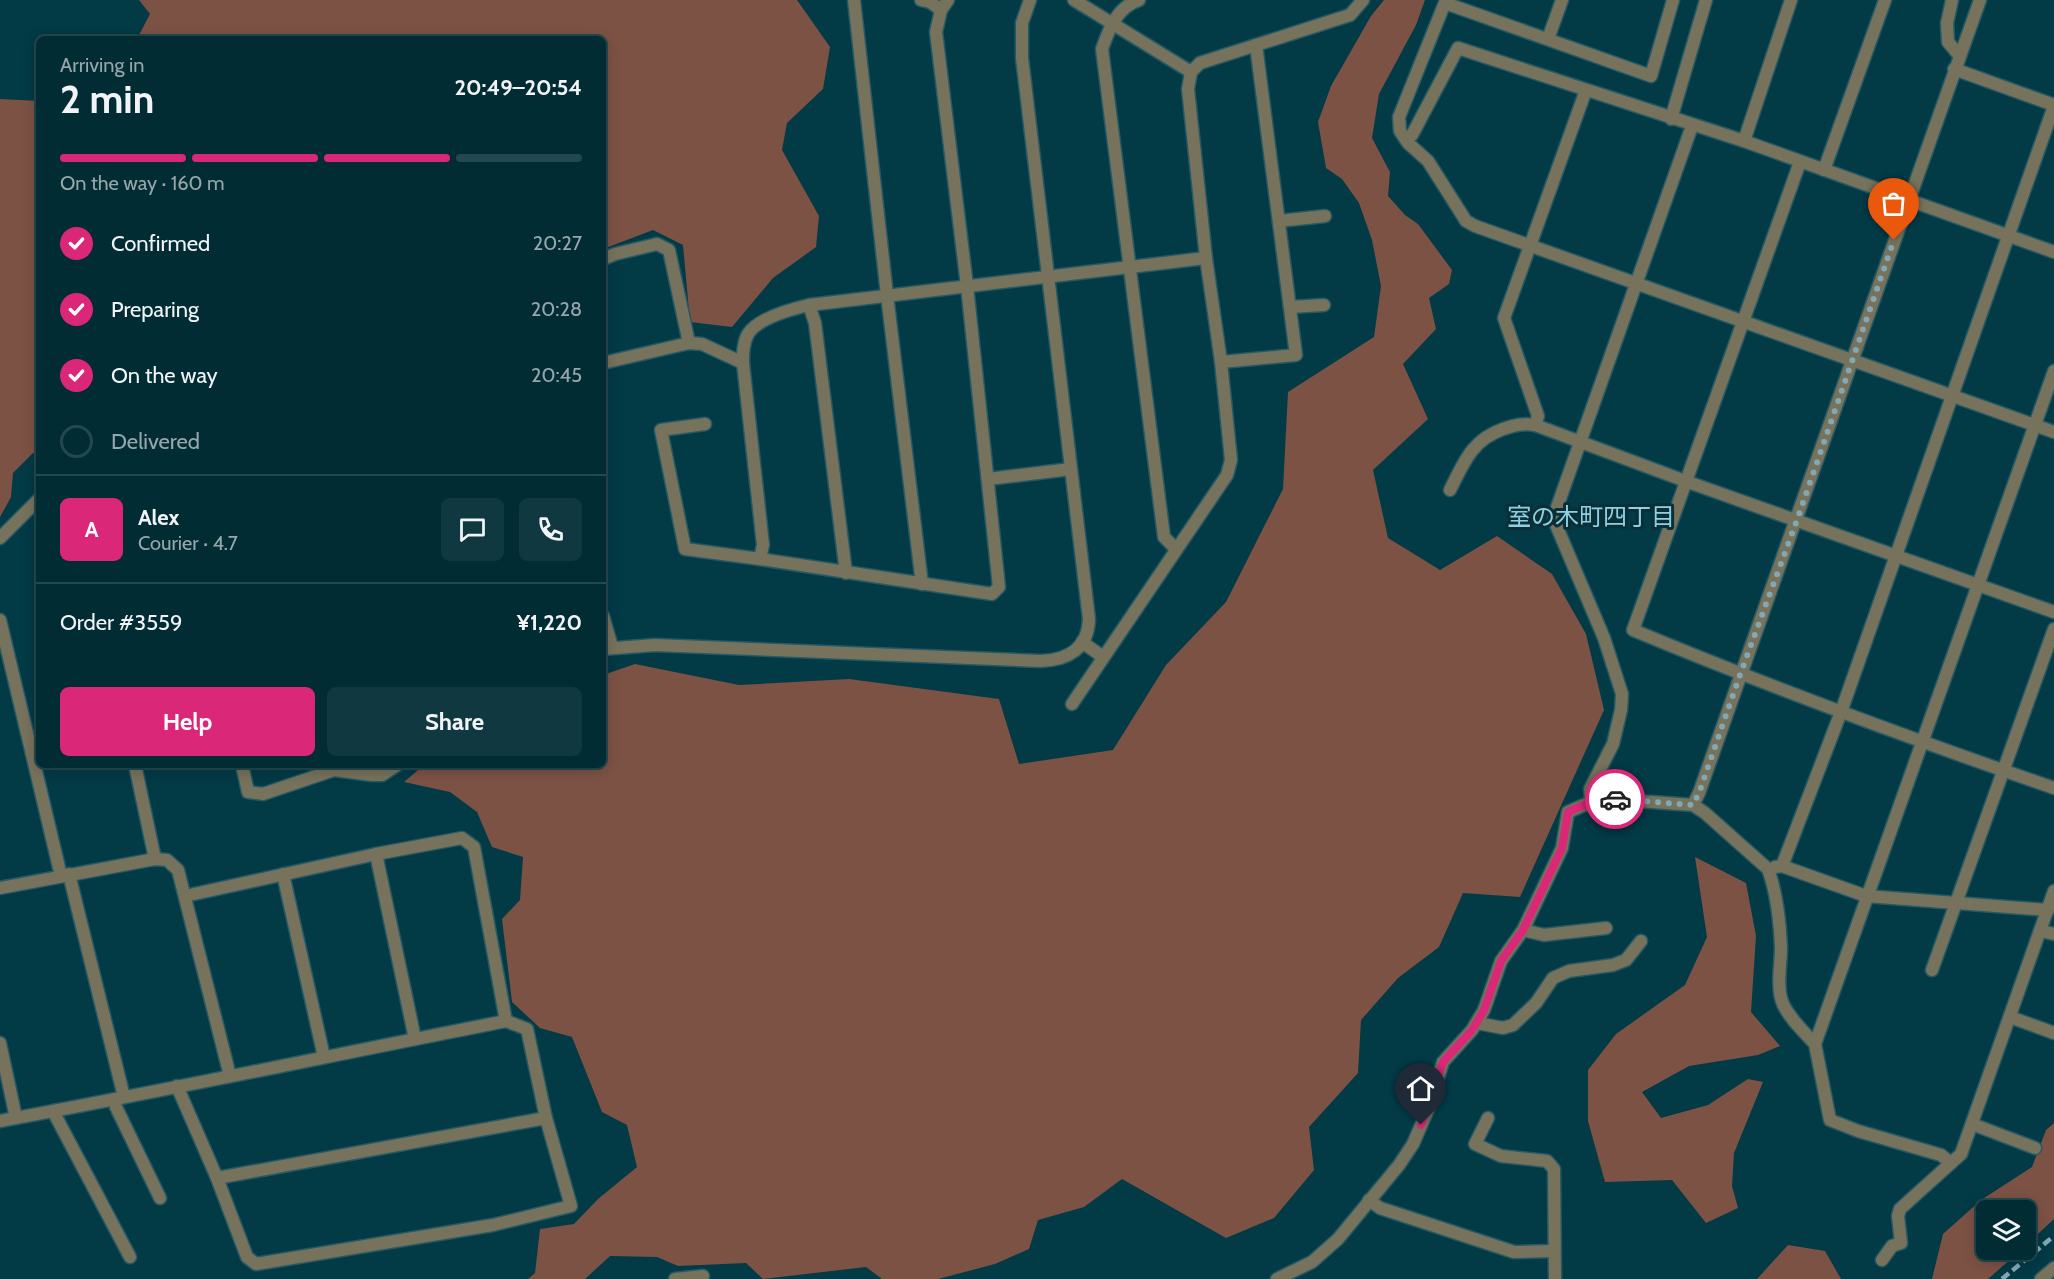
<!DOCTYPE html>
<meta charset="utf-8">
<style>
body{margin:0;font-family:Cabin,"Noto Sans JP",sans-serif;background:#103840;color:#f1f3f6;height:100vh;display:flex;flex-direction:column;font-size:22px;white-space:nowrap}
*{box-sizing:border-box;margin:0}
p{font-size:20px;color:#96a7ac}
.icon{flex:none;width:33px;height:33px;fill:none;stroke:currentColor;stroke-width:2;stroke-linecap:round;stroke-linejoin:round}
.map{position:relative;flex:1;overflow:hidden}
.drawer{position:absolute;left:36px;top:36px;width:570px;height:732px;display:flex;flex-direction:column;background:#022c34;border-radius:9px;box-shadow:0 3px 15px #0003,0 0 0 2px #23484f}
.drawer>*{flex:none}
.tools{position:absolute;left:1976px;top:1200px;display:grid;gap:12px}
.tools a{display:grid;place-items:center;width:60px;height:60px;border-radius:9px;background:#022c34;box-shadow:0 3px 15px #0003,0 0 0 2px #23484f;font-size:30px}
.pin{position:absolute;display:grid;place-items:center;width:51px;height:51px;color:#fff;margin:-62px -26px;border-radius:50% 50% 50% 0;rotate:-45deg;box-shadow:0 0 6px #0007}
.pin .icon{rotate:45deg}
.courier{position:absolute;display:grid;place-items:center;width:60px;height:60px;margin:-30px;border:4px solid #db2777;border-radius:50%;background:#fff;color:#222;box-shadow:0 2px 8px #0007}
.head em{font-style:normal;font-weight:700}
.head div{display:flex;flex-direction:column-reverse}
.head{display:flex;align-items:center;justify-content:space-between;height:102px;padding:0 24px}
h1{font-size:39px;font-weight:700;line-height:45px}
.bar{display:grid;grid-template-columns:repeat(4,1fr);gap:9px 6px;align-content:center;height:72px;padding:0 24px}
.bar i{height:8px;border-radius:4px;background:#23484f}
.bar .current{background:#db2777}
.bar p{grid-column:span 4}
.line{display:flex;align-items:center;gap:15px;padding:0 24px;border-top:2px solid #23484f}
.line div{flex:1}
.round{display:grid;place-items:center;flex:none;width:63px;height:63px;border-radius:9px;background:#103840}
ol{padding:0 24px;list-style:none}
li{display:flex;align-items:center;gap:18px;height:66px}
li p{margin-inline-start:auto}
li .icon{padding:6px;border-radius:50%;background:#db2777;color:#fff;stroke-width:4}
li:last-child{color:#96a7ac}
li i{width:33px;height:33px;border:3px solid #23484f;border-radius:50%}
.primary-button{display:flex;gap:12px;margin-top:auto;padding:12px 24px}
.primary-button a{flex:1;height:69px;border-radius:9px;background:#db2777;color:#fff;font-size:24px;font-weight:700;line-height:69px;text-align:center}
.primary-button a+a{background:#103840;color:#f1f3f6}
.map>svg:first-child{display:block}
.green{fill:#7c5245}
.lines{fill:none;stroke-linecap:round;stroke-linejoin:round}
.street-casing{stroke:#255964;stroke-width:15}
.street{stroke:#76725c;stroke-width:12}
.rail{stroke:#83aab4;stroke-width:4.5;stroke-dasharray:9 4.5;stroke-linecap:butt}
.done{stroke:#81a8b3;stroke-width:6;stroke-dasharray:0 10.8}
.route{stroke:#db2777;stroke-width:8}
.labels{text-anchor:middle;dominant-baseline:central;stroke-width:6;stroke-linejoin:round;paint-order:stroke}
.neighbourhood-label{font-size:24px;fill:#8ed0e2;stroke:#0b2f37}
</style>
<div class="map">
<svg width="2054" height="1279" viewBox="0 0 2054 1279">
<rect width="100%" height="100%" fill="#023a46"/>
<g class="green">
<polygon points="139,0 797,0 830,47 823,89 787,123 782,150 819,216 816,247 773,278 732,327 690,322 683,245 653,230 603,249 603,39 132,39 138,37 150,14"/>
<polygon points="1384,0 1425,0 1416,25 1379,94 1372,138 1390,172 1388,196 1405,215 1418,224 1452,270 1449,284 1429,298 1436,329 1403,364 1428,419 1373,470 1388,538 1440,570 1497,536 1552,574 1586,634 1604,710 1520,897 1463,893 1439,947 1398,978 1361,1020 1358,1073 1309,1127 1314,1170 1274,1218 1226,1238 1122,1179 1084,1207 1038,1220 1029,1249 995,1264 938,1279 882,1279 866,1267 763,1279 746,1263 678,1266 657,1257 610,1256 585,1279 528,1279 535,1273 540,1229 574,1224 598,1199 637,1167 627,1125 602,1112 572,1037 540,1028 512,1002 502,919 520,900 523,857 492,847 477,812 450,792 404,782 424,765 603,765 603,675 635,664 739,685 849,679 999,699 1019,764 1113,750 1166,665 1226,602 1283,489 1288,392 1374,337 1381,286 1372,240 1359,203 1342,179 1326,168 1318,122 1331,86 1371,16"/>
<polygon points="0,99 39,101 39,455 33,453 13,473 11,497 0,517"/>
<polygon points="1695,857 1746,883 1756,936 1751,1012 1780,1046 1758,1055 1689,1066 1642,1092 1661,1118 1708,1105 1748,1079 1763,1082 1734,1153 1732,1186 1738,1208 1706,1223 1672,1180 1605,1182 1588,1121 1588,1070 1616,1034 1685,985 1707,937"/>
<polygon points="2054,1123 2054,1219 2025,1246 2025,1210 1986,1210 1986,1250 2021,1250 1988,1279 1932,1279 1943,1234 1981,1200 2032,1167 2046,1130"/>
<polygon points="1788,1245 1825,1251 1841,1279 1757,1279"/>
</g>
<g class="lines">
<g class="street-casing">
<g id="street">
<polyline points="854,0 887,295 922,584"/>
<polyline points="921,0 930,2 941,10"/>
<polyline points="1074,0 1191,72"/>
<path d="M 1139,0 C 1117,7 1109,29 1102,49 L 1164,537 L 1176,549"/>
<polyline points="1446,0 1399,117 1400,131 1408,143 1428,161 1466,221 1475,226 2054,432"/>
<polyline points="1952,0 1947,23 1948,42 1959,55"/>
<polyline points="1445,3 1651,76 1673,0"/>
<polyline points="1548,39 1562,0"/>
<polyline points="1954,69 2054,105"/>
<polyline points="1671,119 1706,0"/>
<polyline points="1406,140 1412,135 1458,48 1744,141 2054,252"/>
<polyline points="1744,141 1791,0"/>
<path d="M 1800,162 L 1633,630 C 1772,688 1912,739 2054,788"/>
<polyline points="1824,170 1885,0"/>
<polyline points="1279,221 1325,216"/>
<polyline points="603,259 615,254 657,244 669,250 689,343"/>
<polyline points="809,305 815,323 846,573"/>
<polyline points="1290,307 1324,305"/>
<polyline points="1221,362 1296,355 1256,45"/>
<polyline points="603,363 689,343 702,344 743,363"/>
<polyline points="705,424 661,430 685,549 760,559 992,594 999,587 967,286 936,32 941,10 948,0"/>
<polyline points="1535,425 1538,416 1504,318 1586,90"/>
<polyline points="988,479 1071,469"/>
<path d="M 1450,490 C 1464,462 1472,440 1503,429 C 1515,425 1523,423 1535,425 L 1688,482 L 2054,612"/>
<polyline points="0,538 39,499"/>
<path d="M 760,559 L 763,545 L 743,363 C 743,353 743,343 748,334 C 758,318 792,309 809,305 L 1206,258"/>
<polyline points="603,616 612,647"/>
<polyline points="0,620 61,876"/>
<polyline points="1082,642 1103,657"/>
<path d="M 603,649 L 655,645 L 1041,661 C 1068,660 1088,649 1089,619 L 1022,58 L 1022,23 L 1030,0"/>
<polyline points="1072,704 1227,475 1231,460 1221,362 1206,258 1188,89 1191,72 1200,63 1350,15 1363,0"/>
<polyline points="135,765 155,859"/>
<polyline points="242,765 248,792 263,794 334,770 372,775 382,775 397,765"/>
<polyline points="1591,802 1590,789 1613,744 1621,710 1622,694 1604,638 1554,520 1555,513 1692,126"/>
<polyline points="1693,805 1699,793 1980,0"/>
<polyline points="376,854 415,1039"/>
<polyline points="1782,866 1841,712 2054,106"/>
<polyline points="1775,867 1782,866 1866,896 2048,910"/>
<polyline points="69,874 124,1097"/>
<polyline points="283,874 324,1057"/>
<polyline points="0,888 155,859 167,860 178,870 230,1076"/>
<polyline points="185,896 376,854 462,838 474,847 506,1021"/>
<polyline points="1523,930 1544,935 1606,928"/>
<polyline points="2040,931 2054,934"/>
<polyline points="1932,970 2054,629"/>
<polyline points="2010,1017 2054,1033"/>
<polyline points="1477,1023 1503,1028 1513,1025 1536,1003 1553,978 1569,971 1613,965 1626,960 1641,941"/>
<polyline points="0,1043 16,1118"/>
<polyline points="115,1099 116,1107 160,1198"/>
<polyline points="53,1111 130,1257"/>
<polyline points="1488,1118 1475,1144 1501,1156 1547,1161 1554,1169 1555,1279"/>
<path d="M 0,1121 C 169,1090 338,1054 506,1021 L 527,1029 L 546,1118 L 571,1206 L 493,1225 L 256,1264 L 247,1257 L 217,1178 L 177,1086"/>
<polyline points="1972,1124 2035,1148"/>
<polyline points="1951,1163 1941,1155 1858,1131 1830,1120 1815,1044 2054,371"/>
<polyline points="217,1178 546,1118"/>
<polyline points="1369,1200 1380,1208 1514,1252 1554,1251"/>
<polyline points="1882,1260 1892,1246 1901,1243 1898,1216 1900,1209 1961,1154 2054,891"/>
<polyline points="675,1279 703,1276"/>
<path d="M 1277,1279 L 1312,1262 L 1338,1239 L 1399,1165 L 1413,1144 L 1429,1107 L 1443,1062 L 1472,1030 L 1484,1010 L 1501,961 L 1523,930 L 1562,848 L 1568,812 L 1591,802 L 1610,799 L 1693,805 L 1705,813 L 1768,869 C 1776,891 1780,924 1781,948 C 1781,964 1776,988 1783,1004 C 1790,1019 1804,1032 1815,1044"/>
<polyline points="2041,1279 2054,1268"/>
</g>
</g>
<use href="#street" class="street"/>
<polyline class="rail" points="2002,1279 2054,1236"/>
</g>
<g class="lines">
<polyline class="done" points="1615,799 1693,805 1699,793 1740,675 1797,520 1894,240"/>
<polyline class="route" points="1421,1125 1443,1062 1472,1030 1484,1010 1501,961 1523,930 1562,848 1568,812 1591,802 1615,799"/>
</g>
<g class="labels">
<g class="neighbourhood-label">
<text x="1591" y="516">室の木町四丁目</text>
</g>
</g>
</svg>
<div class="tools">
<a><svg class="icon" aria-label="layers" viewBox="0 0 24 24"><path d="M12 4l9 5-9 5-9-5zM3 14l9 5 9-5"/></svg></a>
</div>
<div class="pin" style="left:1894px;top:240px;background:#ea580c"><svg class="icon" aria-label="bag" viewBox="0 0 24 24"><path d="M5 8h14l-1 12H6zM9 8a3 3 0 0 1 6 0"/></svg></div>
<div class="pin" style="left:1421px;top:1125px;background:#1f2937"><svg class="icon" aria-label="home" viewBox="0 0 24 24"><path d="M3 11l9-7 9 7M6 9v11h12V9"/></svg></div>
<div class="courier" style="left:1615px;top:799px"><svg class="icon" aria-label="car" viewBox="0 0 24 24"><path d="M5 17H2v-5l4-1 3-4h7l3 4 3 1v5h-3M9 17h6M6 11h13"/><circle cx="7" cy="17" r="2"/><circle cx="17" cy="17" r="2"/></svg></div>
<section class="drawer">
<div class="head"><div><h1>2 min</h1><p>Arriving in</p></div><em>20:49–20:54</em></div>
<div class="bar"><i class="current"></i><i class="current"></i><i class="current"></i><i></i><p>On the way · 160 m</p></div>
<ol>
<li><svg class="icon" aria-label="check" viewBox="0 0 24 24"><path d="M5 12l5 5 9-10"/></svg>Confirmed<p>20:27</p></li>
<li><svg class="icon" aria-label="check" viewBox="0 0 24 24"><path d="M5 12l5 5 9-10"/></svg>Preparing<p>20:28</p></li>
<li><svg class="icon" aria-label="check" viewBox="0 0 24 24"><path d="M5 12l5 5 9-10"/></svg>On the way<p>20:45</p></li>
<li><i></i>Delivered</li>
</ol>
<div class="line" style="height:108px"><b class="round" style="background:#db2777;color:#fff">A</b><div><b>Alex</b><p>Courier · 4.7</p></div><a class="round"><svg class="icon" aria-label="chat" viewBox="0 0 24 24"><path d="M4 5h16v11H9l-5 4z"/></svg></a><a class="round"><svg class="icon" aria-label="phone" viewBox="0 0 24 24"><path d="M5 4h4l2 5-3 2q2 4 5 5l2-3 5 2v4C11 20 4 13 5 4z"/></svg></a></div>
<div class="line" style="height:78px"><div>Order #3559</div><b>¥1,220</b></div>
<div class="primary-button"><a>Help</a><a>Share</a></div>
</section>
</div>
